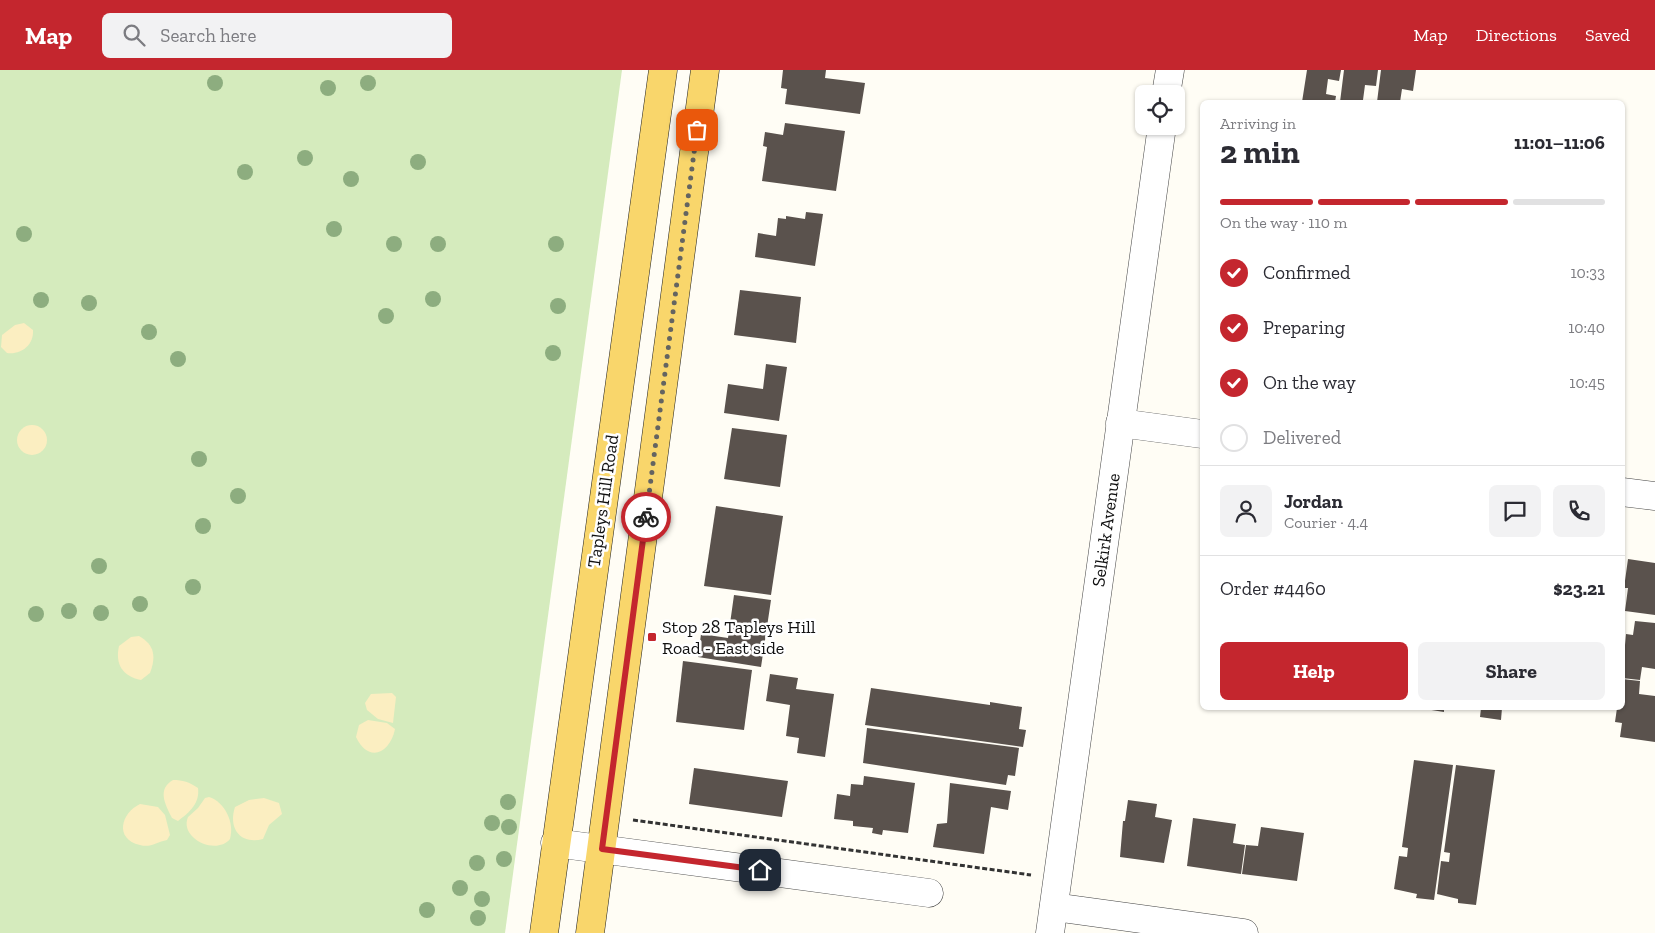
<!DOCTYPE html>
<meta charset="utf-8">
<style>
body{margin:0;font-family:"Zilla Slab",serif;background:#f2f2f3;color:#2b2b33;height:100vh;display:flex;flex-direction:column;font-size:19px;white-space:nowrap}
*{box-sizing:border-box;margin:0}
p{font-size:16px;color:#7c7c81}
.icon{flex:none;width:28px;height:28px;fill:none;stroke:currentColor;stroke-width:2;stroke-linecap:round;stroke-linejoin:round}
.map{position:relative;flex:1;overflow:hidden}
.drawer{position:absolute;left:1200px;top:30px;width:425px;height:610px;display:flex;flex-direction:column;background:#fff;border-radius:8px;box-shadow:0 1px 4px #0004}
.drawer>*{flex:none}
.fabs{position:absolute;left:1135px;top:15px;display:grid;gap:10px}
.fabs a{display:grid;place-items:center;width:50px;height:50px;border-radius:8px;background:#fff;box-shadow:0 1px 4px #0004;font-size:25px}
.pin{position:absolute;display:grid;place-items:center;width:42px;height:42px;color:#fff;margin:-21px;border-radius:10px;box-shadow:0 2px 8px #0006}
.courier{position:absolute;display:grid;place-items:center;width:50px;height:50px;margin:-25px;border:4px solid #c4262e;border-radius:50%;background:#fff;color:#222;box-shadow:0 1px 6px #0007}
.head em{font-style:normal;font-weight:800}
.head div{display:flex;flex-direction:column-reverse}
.head{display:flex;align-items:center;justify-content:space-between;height:85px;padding:0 20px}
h1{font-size:32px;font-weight:800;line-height:38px}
.bar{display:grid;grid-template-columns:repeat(4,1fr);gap:8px 5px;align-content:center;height:60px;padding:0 20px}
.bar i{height:6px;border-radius:4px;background:#e1e1e2}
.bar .selected{background:#c4262e}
.bar p{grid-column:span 4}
.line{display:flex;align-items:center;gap:12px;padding:0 20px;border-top:1px solid #e1e1e2}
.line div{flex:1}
.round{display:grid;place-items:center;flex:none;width:52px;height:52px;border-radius:8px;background:#f2f2f3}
ol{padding:0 20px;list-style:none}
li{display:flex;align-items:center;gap:15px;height:55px}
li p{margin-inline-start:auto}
li .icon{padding:5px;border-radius:50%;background:#c4262e;color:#fff;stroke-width:4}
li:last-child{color:#7c7c81}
li i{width:28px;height:28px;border:2px solid #e1e1e2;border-radius:50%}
.cta{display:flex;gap:10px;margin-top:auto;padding:10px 20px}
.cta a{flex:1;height:58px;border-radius:8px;background:#c4262e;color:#fff;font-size:20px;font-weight:800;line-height:58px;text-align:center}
.cta a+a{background:#f2f2f3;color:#2b2b33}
header{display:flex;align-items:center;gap:30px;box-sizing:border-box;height:70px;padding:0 25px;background:#c4262e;color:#fff}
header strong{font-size:24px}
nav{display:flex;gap:28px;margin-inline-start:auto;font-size:18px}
.search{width:350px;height:45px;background:#f2f2f3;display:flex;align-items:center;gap:12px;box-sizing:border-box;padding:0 18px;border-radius:8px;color:#7c7c81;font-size:19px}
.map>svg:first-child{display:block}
.green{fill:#d5ebbd}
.sand{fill:#fbeec1}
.building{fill:#5a524d}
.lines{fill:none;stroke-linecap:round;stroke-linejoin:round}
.minor-casing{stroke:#444;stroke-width:29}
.major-casing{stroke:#222;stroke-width:29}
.path{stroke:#333;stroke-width:3;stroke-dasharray:5 2.5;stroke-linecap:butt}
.minor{stroke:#fff;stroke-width:28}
.major{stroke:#f9d66b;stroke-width:28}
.tree{fill:#8dad7f}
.done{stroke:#646461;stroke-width:5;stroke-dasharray:0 9}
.route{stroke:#c4262e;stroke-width:6}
.poi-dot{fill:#c4262e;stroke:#fff;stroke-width:2}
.labels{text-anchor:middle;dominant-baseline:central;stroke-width:5;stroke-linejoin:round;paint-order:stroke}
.street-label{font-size:18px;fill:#111;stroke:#fff}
.poi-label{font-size:18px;fill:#111;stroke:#fff;text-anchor:start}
</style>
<header>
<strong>Map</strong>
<div class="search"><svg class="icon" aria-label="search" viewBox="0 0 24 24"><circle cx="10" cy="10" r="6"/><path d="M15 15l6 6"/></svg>Search here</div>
<nav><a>Map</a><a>Directions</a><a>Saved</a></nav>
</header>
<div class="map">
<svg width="1655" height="863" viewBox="0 0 1655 863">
<rect width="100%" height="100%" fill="#fffdf5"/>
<polygon class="green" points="0,0 622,0 505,863 0,863"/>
<g class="sand">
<path d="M 24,253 L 33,260 C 34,275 21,285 7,283 L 1,277 L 2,265 L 15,255 Z"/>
<circle cx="32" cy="370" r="15"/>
<path d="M 139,566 C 155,575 156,587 150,603 L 141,610 C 122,606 115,594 119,576 L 131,567 Z"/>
<polygon points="392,623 396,627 393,653 378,649 367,640 365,633 371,624"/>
<path d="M 368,650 L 387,653 L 395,659 C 390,684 368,693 356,667 L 359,655 Z"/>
<path d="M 173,710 C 183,710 189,712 198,718 C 200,733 190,742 178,751 L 172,748 C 165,734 157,719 173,710 Z"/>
<path d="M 209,727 C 225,732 235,753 230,769 C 216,786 179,768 188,747 L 198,738 L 205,728 Z"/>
<path d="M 264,728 L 279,733 L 282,744 L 269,755 L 263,769 C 240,775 228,758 235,737 L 249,730 Z"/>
<path d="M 140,734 L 158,737 L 165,745 L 170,765 L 167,770 C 157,772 150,778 140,775 C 114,769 121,743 140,734 Z"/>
</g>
<g class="building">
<polygon points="783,0 826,0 825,8 865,13 860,44 785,34 787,19 781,18"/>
<polygon points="1307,0 1341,0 1339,11 1328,9 1326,24 1336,26 1335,32 1302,32"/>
<polygon points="1344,0 1378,0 1376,16 1365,15 1363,30 1376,32 1340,32"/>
<polygon points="1381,0 1416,0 1413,21 1402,19 1400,32 1377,32"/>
<polygon points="785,53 845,61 836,121 762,111 767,77 763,76 765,62 783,65"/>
<polygon points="806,142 823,144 815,196 755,187 758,163 776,166 778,148 786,149 786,146 805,149"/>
<polygon points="740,220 801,227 796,273 734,265"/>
<polygon points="766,294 787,297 779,351 724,343 728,314 763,319"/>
<polygon points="732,358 787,365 780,417 724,409"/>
<polygon points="716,436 783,446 771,525 704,516"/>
<polygon points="1628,489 1655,493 1655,545 1625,541 1628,518 1624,518"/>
<polygon points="734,525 771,530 761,597 698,587 701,564 728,568"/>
<polygon points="1635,551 1655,553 1655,599 1642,597 1640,610 1622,608 1626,564 1633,565"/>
<polygon points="683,591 752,600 744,660 676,652"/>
<polygon points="770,604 798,608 796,619 834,624 825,687 797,683 799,668 786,666 790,635 766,631"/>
<polygon points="1622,609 1640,611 1639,624 1655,626 1655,672 1620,667 1622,653 1615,652 1617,638 1622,638"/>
<polygon points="871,618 990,635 990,632 1022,637 1019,659 1026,660 1023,677 865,655"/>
<polygon points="1419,638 1444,638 1444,642"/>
<polygon points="1481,638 1502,638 1501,650 1480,647"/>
<polygon points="867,658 1019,678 1015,706 1008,705 1006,715 863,693"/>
<polygon points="1414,690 1453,695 1434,830 1416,828 1417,824 1394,819 1399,786 1407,787 1408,778 1402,777"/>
<polygon points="1456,695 1495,700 1476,835 1458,833 1458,829 1437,824 1441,791 1449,792 1450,783 1444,782"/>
<polygon points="694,698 788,711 782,747 689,734"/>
<polygon points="864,706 915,713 908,763 883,760 882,765 872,763 873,758 853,756 853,751 834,749 837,724 850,726 851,714 863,715"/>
<polygon points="950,713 1011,721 1008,740 991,737 984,784 933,777 937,754 947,753"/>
<polygon points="1128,730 1157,734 1155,747 1172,750 1164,793 1120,787 1123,751 1125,751"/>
<polygon points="1193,748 1236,754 1233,773 1245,775 1241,804 1187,796"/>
<polygon points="1261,757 1304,763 1297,811 1242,804 1246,775 1258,776"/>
</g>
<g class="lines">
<g class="minor-casing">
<g id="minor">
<polyline points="1166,24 1170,0"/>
<polyline points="1120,353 1202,364"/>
<polyline points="1622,422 1655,426"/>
<polyline points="555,773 929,823"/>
<polyline points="1054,837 1244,863"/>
<polyline points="1050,863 1162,56"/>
</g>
</g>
<g class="major-casing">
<g id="major">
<polyline points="544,863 663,0"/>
<polyline points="590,863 705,0"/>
</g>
</g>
<polyline class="path" points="633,750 1031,805"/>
<use href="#minor" class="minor"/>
<use href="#major" class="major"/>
</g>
<g class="tree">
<circle cx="215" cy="13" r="8"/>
<circle cx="368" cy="13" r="8"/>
<circle cx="328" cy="18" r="8"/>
<circle cx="305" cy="88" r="8"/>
<circle cx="418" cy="92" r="8"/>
<circle cx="245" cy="102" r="8"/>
<circle cx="351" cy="109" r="8"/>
<circle cx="334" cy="159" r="8"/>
<circle cx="24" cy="164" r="8"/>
<circle cx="394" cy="174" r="8"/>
<circle cx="438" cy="174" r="8"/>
<circle cx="556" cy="174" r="8"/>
<circle cx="433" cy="229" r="8"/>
<circle cx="41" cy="230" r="8"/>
<circle cx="89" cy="233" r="8"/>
<circle cx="558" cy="236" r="8"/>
<circle cx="386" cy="246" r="8"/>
<circle cx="149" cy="262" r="8"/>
<circle cx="553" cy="283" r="8"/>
<circle cx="178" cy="289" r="8"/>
<circle cx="199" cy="389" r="8"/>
<circle cx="238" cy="426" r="8"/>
<circle cx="203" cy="456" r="8"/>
<circle cx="99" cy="496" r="8"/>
<circle cx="193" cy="517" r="8"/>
<circle cx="140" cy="534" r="8"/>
<circle cx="69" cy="541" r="8"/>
<circle cx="101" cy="543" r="8"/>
<circle cx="36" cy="544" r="8"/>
<circle cx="508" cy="732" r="8"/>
<circle cx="492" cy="753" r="8"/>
<circle cx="509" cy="757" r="8"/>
<circle cx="504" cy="789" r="8"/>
<circle cx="477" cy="793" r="8"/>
<circle cx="460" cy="818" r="8"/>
<circle cx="482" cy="829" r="8"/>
<circle cx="427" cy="840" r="8"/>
<circle cx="478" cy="848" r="8"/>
</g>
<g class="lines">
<polyline class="done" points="646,447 697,60"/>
<polyline class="route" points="646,447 602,779 760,800"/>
</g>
<rect class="poi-dot" x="647" y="562" width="10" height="10" rx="2.5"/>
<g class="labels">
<g class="street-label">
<text transform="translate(603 431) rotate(-82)">Tapleys Hill Road</text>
<text transform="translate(1106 460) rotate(-82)">Selkirk Avenue</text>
</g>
<g class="poi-label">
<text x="662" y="557">Stop 28 Tapleys Hill<tspan x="662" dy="21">Road - East side</tspan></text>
</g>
</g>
</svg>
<div class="fabs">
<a><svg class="icon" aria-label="locate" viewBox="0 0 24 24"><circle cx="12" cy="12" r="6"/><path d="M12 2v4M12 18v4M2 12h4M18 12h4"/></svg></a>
</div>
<div class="pin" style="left:697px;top:60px;background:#ea580c"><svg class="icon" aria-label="bag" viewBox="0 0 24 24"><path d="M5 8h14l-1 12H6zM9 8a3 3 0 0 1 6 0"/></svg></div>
<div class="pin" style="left:760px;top:800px;background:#1f2937"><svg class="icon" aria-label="home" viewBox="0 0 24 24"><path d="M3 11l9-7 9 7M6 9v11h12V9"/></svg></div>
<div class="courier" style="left:646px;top:447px"><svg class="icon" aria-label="bike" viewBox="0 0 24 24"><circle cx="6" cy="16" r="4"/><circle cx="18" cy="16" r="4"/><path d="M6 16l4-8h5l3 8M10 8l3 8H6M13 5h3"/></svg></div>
<section class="drawer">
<div class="head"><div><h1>2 min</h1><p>Arriving in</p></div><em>11:01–11:06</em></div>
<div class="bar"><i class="selected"></i><i class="selected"></i><i class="selected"></i><i></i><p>On the way · 110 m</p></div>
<ol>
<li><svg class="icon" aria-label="check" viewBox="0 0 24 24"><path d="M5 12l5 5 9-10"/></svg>Confirmed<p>10:33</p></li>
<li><svg class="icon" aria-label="check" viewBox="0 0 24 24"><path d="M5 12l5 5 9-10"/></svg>Preparing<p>10:40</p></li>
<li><svg class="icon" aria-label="check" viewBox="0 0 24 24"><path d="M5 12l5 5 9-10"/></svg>On the way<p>10:45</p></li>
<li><i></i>Delivered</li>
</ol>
<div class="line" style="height:90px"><a class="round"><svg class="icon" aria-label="person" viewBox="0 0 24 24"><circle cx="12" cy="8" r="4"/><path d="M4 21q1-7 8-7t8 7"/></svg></a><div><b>Jordan</b><p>Courier · 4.4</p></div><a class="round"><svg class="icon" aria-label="chat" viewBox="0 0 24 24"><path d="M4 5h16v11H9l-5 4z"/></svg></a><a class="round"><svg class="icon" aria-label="phone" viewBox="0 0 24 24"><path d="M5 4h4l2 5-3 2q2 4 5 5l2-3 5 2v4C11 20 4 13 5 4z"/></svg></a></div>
<div class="line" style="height:65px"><div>Order #4460</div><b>$23.21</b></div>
<div class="cta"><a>Help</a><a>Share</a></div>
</section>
</div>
